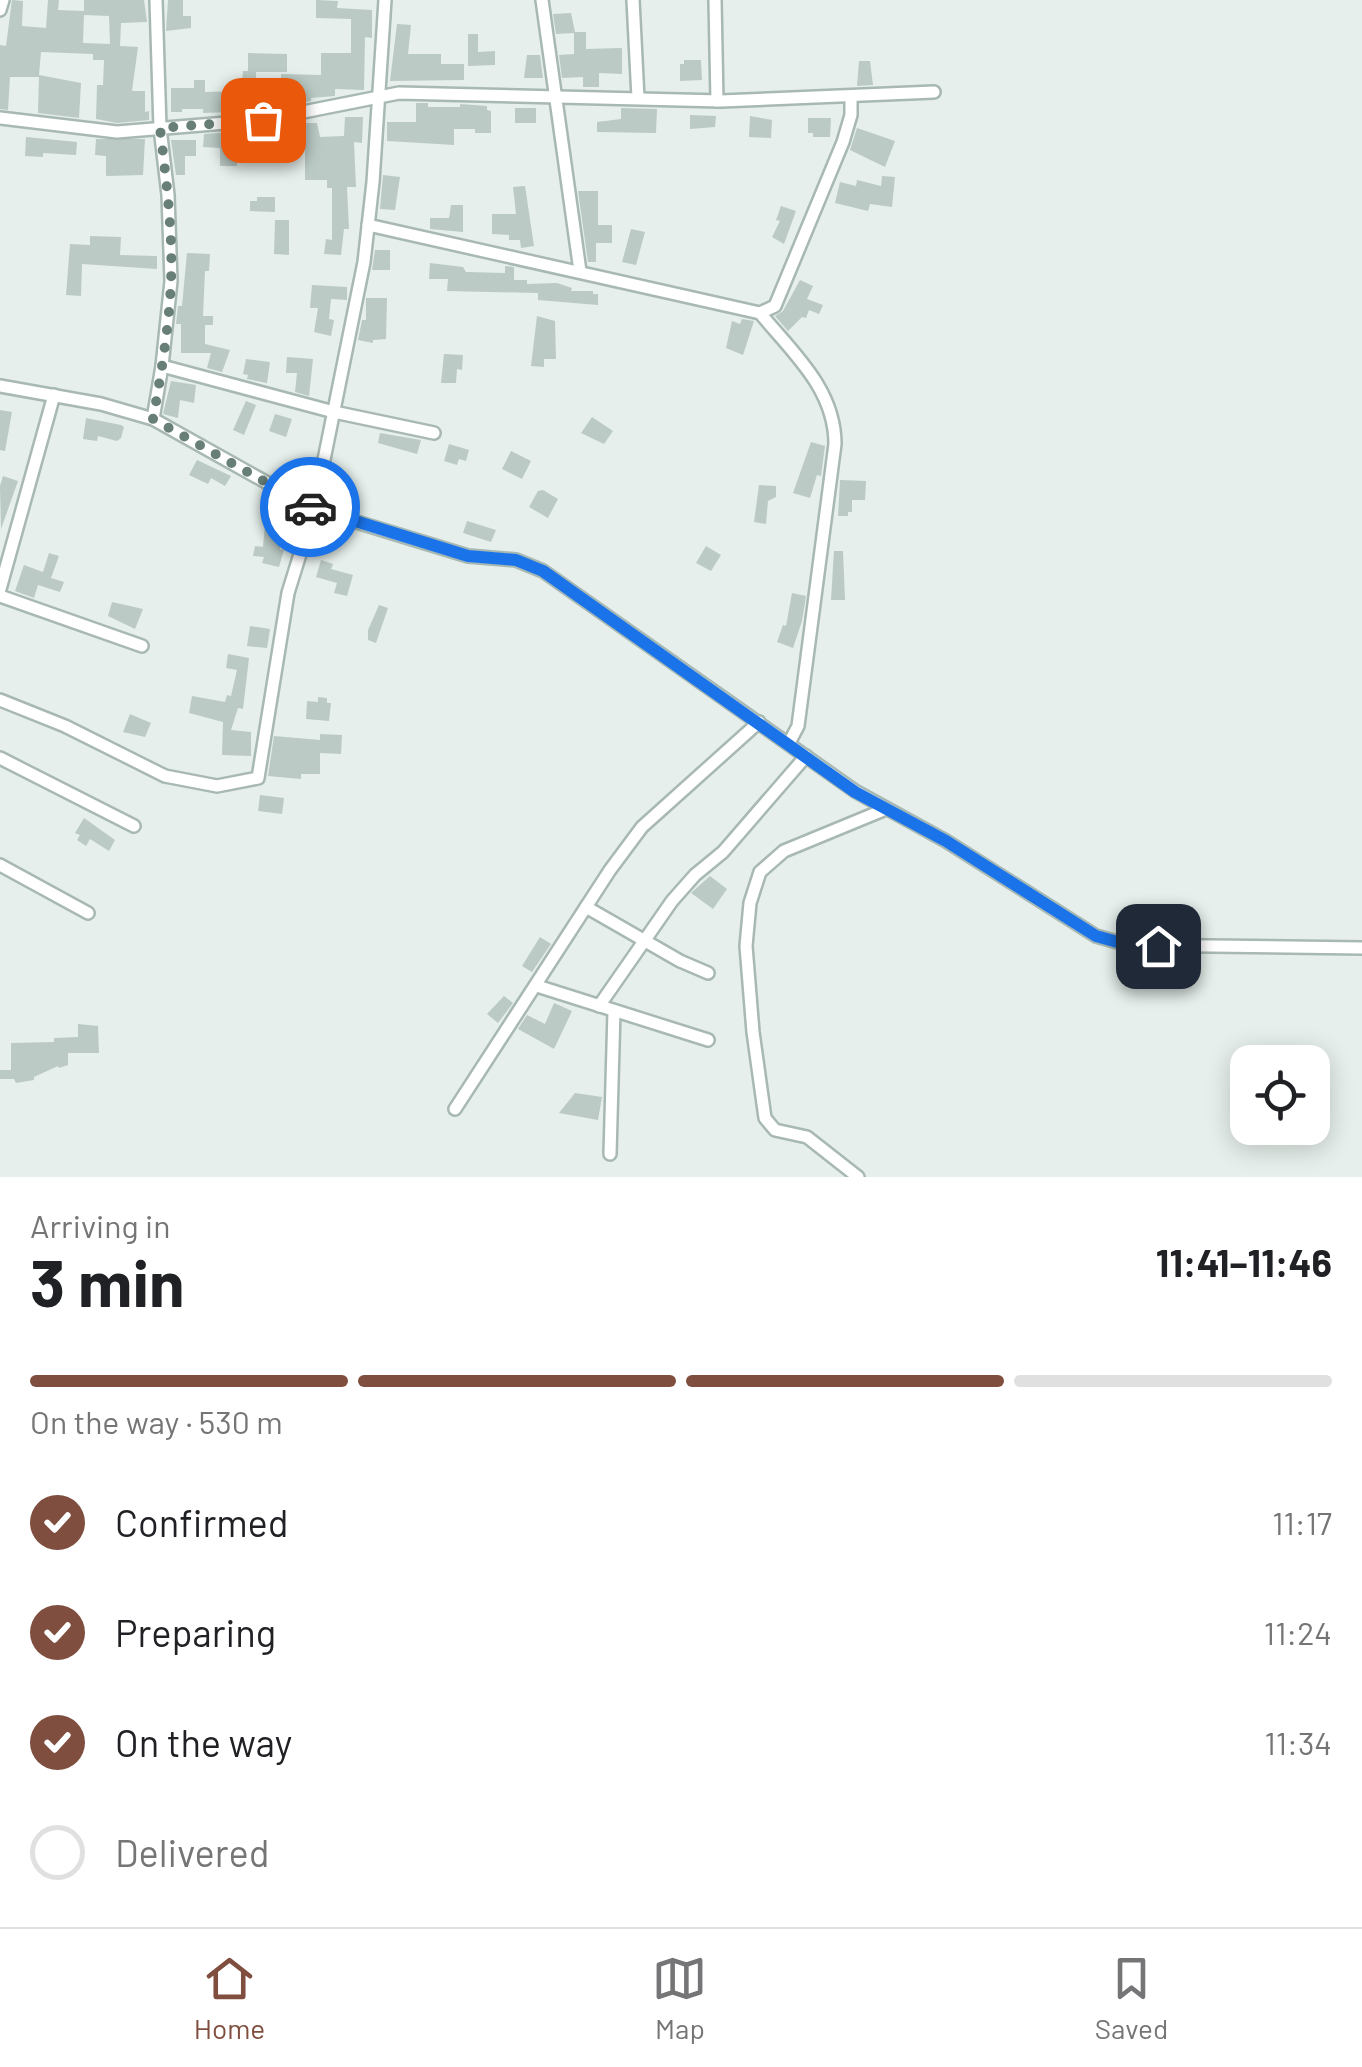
<!DOCTYPE html>
<meta charset="utf-8">
<style>
body{margin:0;font-family:Barlow,sans-serif;background:#f2f2f2;color:#202124;height:100vh;display:flex;flex-direction:column;font-size:38px;white-space:nowrap}
*{box-sizing:border-box;margin:0}
p{font-size:32px;color:#757577}
.icon{flex:none;width:55px;height:55px;fill:none;stroke:currentColor;stroke-width:2;stroke-linecap:round;stroke-linejoin:round}
.map{position:relative;height:1177px;overflow:hidden}
.sheet{display:flex;flex-direction:column;background:#fff;flex:1}
.sheet>*{flex:none}
.controls{position:absolute;left:1230px;top:1045px;display:grid;gap:20px}
.controls a{display:grid;place-items:center;width:100px;height:100px;border-radius:20px;background:#fff;box-shadow:0 5px 25px #0003;font-size:50px}
.pin{position:absolute;display:grid;place-items:center;width:85px;height:85px;color:#fff;margin:-42px;border-radius:20px;box-shadow:0 5px 15px #0006}
.courier{position:absolute;display:grid;place-items:center;width:100px;height:100px;margin:-50px;border:8px solid #1a73e8;border-radius:50%;background:#fff;color:#222;box-shadow:0 2px 12px #0007}
.head em{font-style:normal;font-weight:700}
.head div{display:flex;flex-direction:column-reverse}
.head{display:flex;align-items:center;justify-content:space-between;height:170px;padding:0 30px}
h1{font-size:65px;font-weight:700;line-height:75px}
.bar{display:grid;grid-template-columns:repeat(4,1fr);gap:15px 10px;align-content:center;height:120px;padding:0 30px}
.bar i{height:12px;border-radius:8px;background:#e0e0e0}
.bar .current{background:#7f4e3f}
.bar p{grid-column:span 4}
ol{padding:0 30px;list-style:none}
li{display:flex;align-items:center;gap:30px;height:110px}
li p{margin-inline-start:auto}
li .icon{padding:10px;border-radius:50%;background:#7f4e3f;color:#fff;stroke-width:4}
li:last-child{color:#757577}
li i{width:55px;height:55px;border:5px solid #e0e0e0;border-radius:50%}
.dock{display:flex;justify-content:space-around;align-items:center;height:140px;border-top:2px solid #e0e0e0;background:#fff;font-size:28px;color:#757577}
.dock a{display:grid;justify-items:center;gap:5px}
.dock .current{color:#7f4e3f}
.map>svg:first-child{display:block}
.building{fill:#bbcac4;fill-rule:evenodd}
.lines{fill:none;stroke-linecap:round;stroke-linejoin:round}
.street-casing{stroke:#a8b8b2;stroke-width:16}
.street{stroke:#fff;stroke-width:11}
.done{stroke:#687f78;stroke-width:10;stroke-dasharray:0 18}
.route{stroke:#1a73e8;stroke-width:12}
</style>
<div class="map">
<svg width="1362" height="1177" viewBox="0 0 1362 1177">
<rect width="100%" height="100%" fill="#e6efeb"/>
<g class="building">
<path d="M 12,0 L 23,1 L 22,26 L 46,28 L 48,0 L 59,0 L 58,10 L 84,11 L 84,0 L 144,0 L 147,22 L 121,23 L 120,46 L 138,47 L 132,91 L 145,91 L 145,112 L 149,111 L 149,120 L 117,123 L 96,119 L 97,85 L 103,85 L 104,60 L 93,60 L 93,54 L 41,52 L 39,75 L 81,83 L 79,118 L 38,113 L 39,77 L 10,77 L 8,110 L 0,109 L 0,45 L 6,46 ZM 84,15 L 109,16 L 110,44 L 83,43 Z"/>
<polygon points="168,0 183,0 183,16 191,16 191,28 166,31"/>
<polygon points="316,0 338,1 337,8 372,10 372,38 365,37 364,90 335,89 335,96 311,98 311,101 300,103 281,102 281,74 321,75 321,53 351,53 351,19 316,18"/>
<polygon points="571,13 575,32 586,32 586,49 622,48 622,74 599,73 599,87 583,87 583,77 562,78 559,55 574,54 574,33 556,34 553,14"/>
<polygon points="397,24 411,25 408,54 441,54 441,64 464,64 464,80 390,81"/>
<polygon points="468,34 478,34 478,52 495,51 495,65 468,66"/>
<polygon points="248,53 287,54 287,72 256,72 255,111 203,113 203,109 182,109 182,112 171,112 171,88 194,88 194,80 205,80 205,92 241,91 243,71 248,71"/>
<polygon points="527,55 540,55 543,78 524,78"/>
<polygon points="684,60 701,60 702,80 680,81 680,64 684,64"/>
<polygon points="859,61 870,61 873,85 857,86"/>
<polygon points="416,103 428,103 428,107 460,107 460,104 487,106 487,110 491,111 491,133 475,133 475,129 454,129 454,145 387,141 387,122 416,122"/>
<rect x="515" y="108" width="21" height="15"/>
<polygon points="621,108 657,109 656,133 597,132 597,122 621,119"/>
<polygon points="690,115 716,116 715,127 690,129"/>
<polygon points="750,116 772,120 771,138 749,137"/>
<polygon points="345,117 363,117 362,143 354,142 356,187 347,187 349,229 344,229 341,255 324,254 326,239 332,240 332,188 327,188 327,180 305,180 305,131 306,123 317,123 320,137 344,136"/>
<polygon points="808,118 831,118 830,137 813,137 813,133 808,133"/>
<polygon points="857,128 895,141 885,167 850,150"/>
<polygon points="235,132 234,140 264,141 263,150 278,150 277,162 237,161 237,166 220,166 220,148 203,147 204,134"/>
<polygon points="26,137 77,142 76,155 43,153 43,157 25,156"/>
<polygon points="96,139 145,139 143,175 106,176 106,156 95,155"/>
<polygon points="171,140 196,140 196,156 185,156 185,175 176,175"/>
<polygon points="383,175 400,177 395,210 380,209"/>
<polygon points="882,176 895,177 892,207 870,204 868,211 835,203 840,182 856,186 857,180 881,186"/>
<polygon points="525,186 534,246 521,248 520,240 509,240 509,235 492,234 492,214 516,214 513,187"/>
<polygon points="578,191 598,191 598,225 612,225 612,243 596,243 596,262 588,262"/>
<polygon points="257,197 275,197 275,212 250,211 250,201 257,201"/>
<polygon points="451,205 463,205 463,232 430,229 430,218 449,218"/>
<polygon points="781,206 796,211 784,244 772,237 780,221 776,220"/>
<polygon points="275,220 289,220 289,255 274,254"/>
<polygon points="631,229 645,232 636,265 622,262"/>
<polygon points="90,236 121,237 120,255 157,256 157,269 82,264 81,296 66,295 70,244 90,245"/>
<polygon points="375,250 390,250 390,270 372,270"/>
<polygon points="187,253 210,254 209,271 205,271 203,316 213,316 213,325 205,325 205,344 230,350 222,372 207,368 211,353 181,353 181,324 176,324 178,306 182,306"/>
<polygon points="430,263 463,267 466,272 505,273 505,266 514,267 514,280 527,280 527,284 557,283 572,288 571,291 593,291 593,294 598,294 598,305 538,300 538,293 447,291 448,279 429,279"/>
<polygon points="800,280 813,286 807,299 823,305 819,314 809,310 806,318 802,317 788,331 775,316 783,311"/>
<polygon points="312,285 347,287 347,300 331,299 329,319 334,320 331,336 314,332 318,308 310,308"/>
<polygon points="366,298 387,298 386,339 373,340 373,343 358,340 362,320 366,320"/>
<polygon points="537,316 555,321 556,359 544,359 544,367 531,366"/>
<polygon points="742,319 754,321 743,355 726,348 732,321 740,324"/>
<polygon points="444,354 463,355 462,370 457,369 456,383 441,383"/>
<polygon points="287,357 313,359 309,396 295,392 297,373 286,373"/>
<polygon points="246,359 270,362 267,383 247,379 248,375 243,374"/>
<polygon points="171,381 196,385 194,403 180,400 178,418 163,414"/>
<polygon points="246,401 256,405 244,435 233,430"/>
<polygon points="0,410 12,412 5,451 0,450"/>
<polygon points="275,414 292,419 286,437 269,431"/>
<polygon points="592,417 613,431 604,444 581,433"/>
<polygon points="86,418 121,425 124,427 121,438 117,441 98,436 97,441 83,439"/>
<polygon points="380,433 421,440 417,454 378,443"/>
<polygon points="811,442 825,446 821,476 817,475 810,498 793,493"/>
<polygon points="449,444 469,450 466,461 459,459 457,465 444,461"/>
<polygon points="511,451 531,461 522,479 502,469"/>
<polygon points="197,460 231,476 225,486 211,478 208,484 189,475"/>
<polygon points="331,475 348,480 339,504 326,499"/>
<polygon points="3,476 18,481 1,529 0,486"/>
<polygon points="840,480 866,481 865,500 852,500 852,512 848,512 848,516 838,516"/>
<polygon points="759,485 776,486 776,497 768,501 766,524 754,522"/>
<polygon points="543,490 558,499 548,518 529,507 538,491"/>
<polygon points="266,512 279,513 278,520 282,520 280,549 284,550 279,567 262,563 264,557 253,556 255,546 263,547"/>
<polygon points="467,521 496,530 491,542 463,533"/>
<polygon points="706,546 721,555 711,571 696,563"/>
<polygon points="834,551 843,551 845,600 831,600"/>
<polygon points="49,553 59,556 51,578 64,582 60,592 38,585 34,598 15,591 24,565 43,572"/>
<polygon points="321,560 333,564 331,569 353,575 347,596 334,593 337,583 316,577"/>
<polygon points="792,593 806,596 802,621 793,648 777,642 783,625 786,626"/>
<polygon points="112,602 143,609 135,629 108,616"/>
<polygon points="379,605 388,608 376,643 368,640 368,630"/>
<polygon points="250,626 270,629 267,648 247,646"/>
<polygon points="228,654 249,658 243,709 238,708 231,730 251,732 251,756 222,755 223,722 189,713 192,696 225,702 227,695 231,696 237,670 226,668"/>
<polygon points="318,697 327,698 327,703 331,703 329,721 306,719 307,701 318,702"/>
<polygon points="130,714 151,723 145,737 123,732"/>
<polygon points="320,734 342,735 341,754 320,753 320,774 301,774 301,779 268,776 274,736 320,740"/>
<polygon points="260,795 284,798 282,814 258,811"/>
<polygon points="84,818 115,840 109,851 90,839 86,846 77,840 80,835 75,833"/>
<polygon points="710,876 727,889 713,909 691,893"/>
<polygon points="540,937 551,944 532,972 522,966"/>
<polygon points="504,996 513,1003 498,1023 487,1014"/>
<polygon points="554,1003 572,1011 554,1049 518,1029 527,1015 545,1024"/>
<polygon points="78,1024 98,1026 99,1053 68,1053 68,1065 59,1068 58,1066 34,1077 34,1080 16,1083 14,1079 0,1079 0,1070 11,1070 11,1043 54,1042 54,1038 78,1037"/>
<polygon points="575,1093 602,1097 598,1120 559,1113"/>
</g>
<g class="lines">
<g class="street-casing">
<g id="street">
<polyline points="542,0 580,271"/>
<polyline points="633,0 638,98"/>
<polyline points="715,0 717,101"/>
<polyline points="0,10 3,0"/>
<polyline points="0,118 117,132 263,120 399,93 721,101 934,92"/>
<polyline points="368,225 760,313 775,306 843,142 851,115 851,97"/>
<path d="M 760,313 C 793,353 835,389 835,444 L 798,726 L 789,743"/>
<polyline points="162,366 334,412 434,433"/>
<polyline points="0,386 101,404 153,419 314,509 468,556 516,560 543,571 855,791 946,841 1096,936 1128,945 1362,948"/>
<polyline points="153,419 162,366 171,281 168,195 160,128 156,0"/>
<polyline points="0,589 54,395"/>
<polyline points="0,596 142,646"/>
<polyline points="0,700 65,726 165,776 217,786 258,778 288,593 314,509 364,262 373,182 385,0"/>
<polyline points="0,758 134,826"/>
<polyline points="0,865 88,913"/>
<polyline points="586,907 680,961 708,973"/>
<polyline points="537,986 708,1040"/>
<polyline points="599,1006 672,901 695,875 723,852 806,756"/>
<polyline points="455,1109 610,870 642,827 759,722"/>
<polyline points="610,1154 614,1011"/>
<polyline points="858,1177 807,1137 775,1130 765,1118 753,1032 746,946 750,903 760,872 784,851 886,809"/>
</g>
</g>
<use href="#street" class="street"/>
</g>
<g class="lines">
<path class="done" d="M 263,120 L 160,128 C 166,179 173,231 171,282 C 169,328 161,374 153,419 L 310,507"/>
<polyline class="route" points="310,507 468,556 516,560 543,571 855,792 946,841 1096,936 1128,945 1158,946"/>
</g>
</svg>
<div class="controls">
<a><svg class="icon" aria-label="locate" viewBox="0 0 24 24"><circle cx="12" cy="12" r="6"/><path d="M12 2v4M12 18v4M2 12h4M18 12h4"/></svg></a>
</div>
<div class="pin" style="left:263px;top:120px;background:#ea580c"><svg class="icon" aria-label="bag" viewBox="0 0 24 24"><path d="M5 8h14l-1 12H6zM9 8a3 3 0 0 1 6 0"/></svg></div>
<div class="pin" style="left:1158px;top:946px;background:#1f2937"><svg class="icon" aria-label="home" viewBox="0 0 24 24"><path d="M3 11l9-7 9 7M6 9v11h12V9"/></svg></div>
<div class="courier" style="left:310px;top:507px"><svg class="icon" aria-label="car" viewBox="0 0 24 24"><path d="M5 17H2v-5l4-1 3-4h7l3 4 3 1v5h-3M9 17h6M6 11h13"/><circle cx="7" cy="17" r="2"/><circle cx="17" cy="17" r="2"/></svg></div>
</div>
<section class="sheet">
<div class="head"><div><h1>3 min</h1><p>Arriving in</p></div><em>11:41–11:46</em></div>
<div class="bar"><i class="current"></i><i class="current"></i><i class="current"></i><i></i><p>On the way · 530 m</p></div>
<ol>
<li><svg class="icon" aria-label="check" viewBox="0 0 24 24"><path d="M5 12l5 5 9-10"/></svg>Confirmed<p>11:17</p></li>
<li><svg class="icon" aria-label="check" viewBox="0 0 24 24"><path d="M5 12l5 5 9-10"/></svg>Preparing<p>11:24</p></li>
<li><svg class="icon" aria-label="check" viewBox="0 0 24 24"><path d="M5 12l5 5 9-10"/></svg>On the way<p>11:34</p></li>
<li><i></i>Delivered</li>
</ol>
</section>
<nav class="dock">
<a class="current"><svg class="icon" aria-label="home" viewBox="0 0 24 24"><path d="M3 11l9-7 9 7M6 9v11h12V9"/></svg>Home</a>
<a><svg class="icon" aria-label="map" viewBox="0 0 24 24"><path d="M3 6l6-2 6 2 6-2v14l-6 2-6-2-6 2zM9 4v14M15 6v14"/></svg>Map</a>
<a><svg class="icon" aria-label="saved" viewBox="0 0 24 24"><path d="M7 4h10v16l-5-4-5 4z"/></svg>Saved</a>
</nav>
